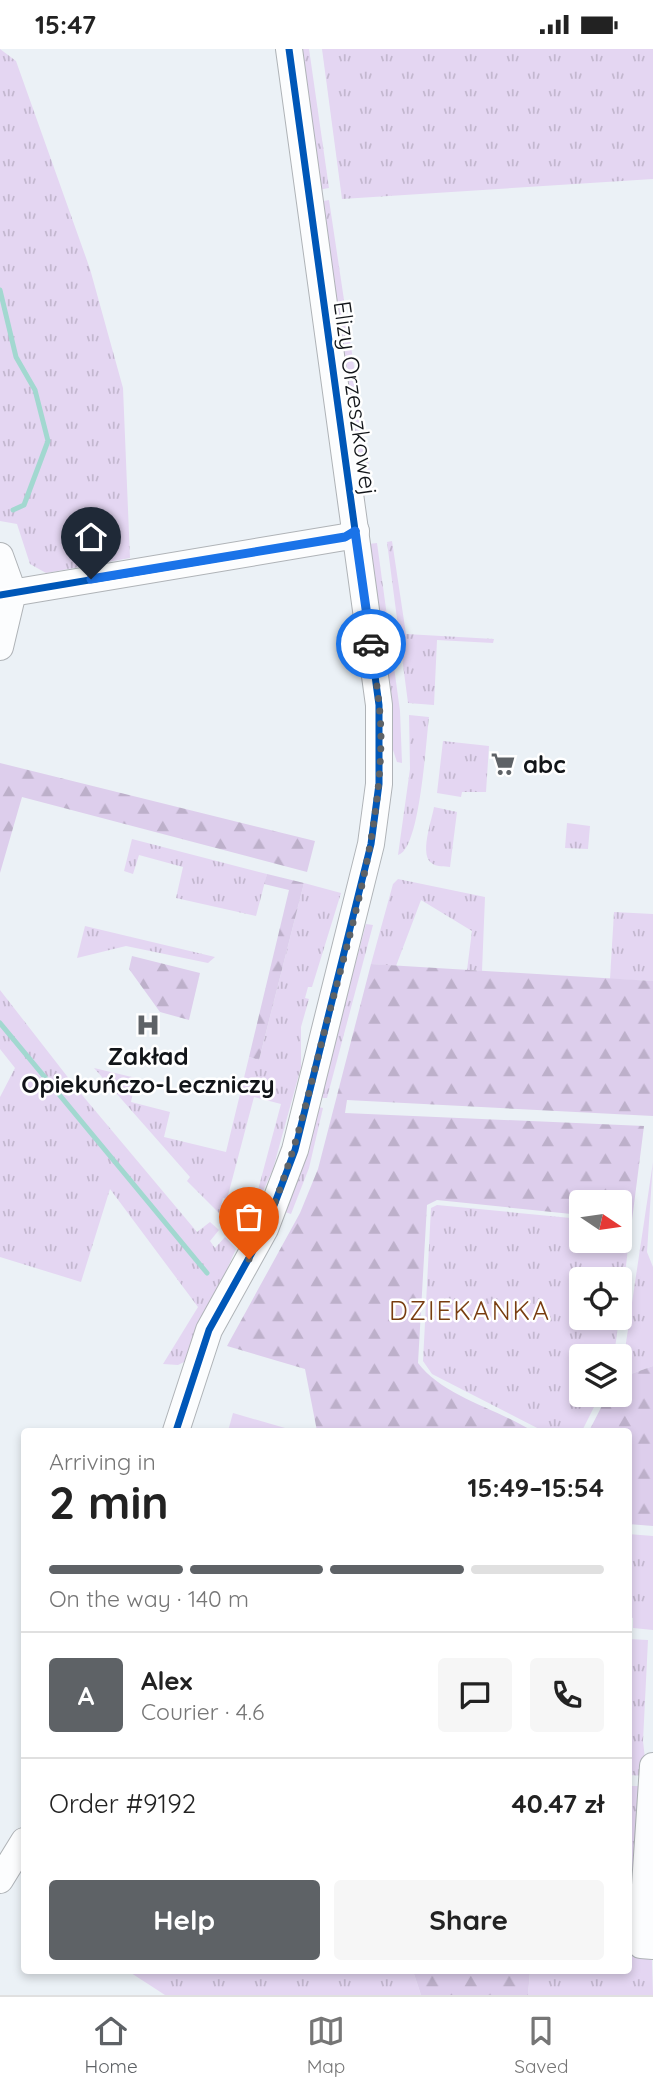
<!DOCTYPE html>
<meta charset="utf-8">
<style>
body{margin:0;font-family:Quicksand,sans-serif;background:#f6f6f6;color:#222;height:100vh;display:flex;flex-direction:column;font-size:26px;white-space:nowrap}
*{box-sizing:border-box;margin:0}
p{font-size:23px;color:#767676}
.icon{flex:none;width:38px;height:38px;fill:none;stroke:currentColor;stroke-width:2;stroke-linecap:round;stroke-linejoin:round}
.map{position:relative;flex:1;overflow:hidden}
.sheet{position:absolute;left:21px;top:1379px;width:611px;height:546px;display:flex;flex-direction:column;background:#fff;border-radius:7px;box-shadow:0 4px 10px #0003}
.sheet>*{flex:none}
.needle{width:46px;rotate:103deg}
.controls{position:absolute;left:569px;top:1141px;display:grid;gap:14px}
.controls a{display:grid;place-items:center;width:63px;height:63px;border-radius:7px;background:#fff;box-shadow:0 4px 10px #0003;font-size:35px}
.pin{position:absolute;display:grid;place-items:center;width:60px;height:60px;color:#fff;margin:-72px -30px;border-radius:50% 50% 50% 0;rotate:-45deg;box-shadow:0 0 7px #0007}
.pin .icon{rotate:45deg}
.courier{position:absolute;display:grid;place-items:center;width:70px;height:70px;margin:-35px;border:5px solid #1a73e8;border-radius:50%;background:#fff;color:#222;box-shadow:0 2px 9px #0007}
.headline em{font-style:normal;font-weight:800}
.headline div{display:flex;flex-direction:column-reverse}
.headline{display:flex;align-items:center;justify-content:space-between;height:119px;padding:0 28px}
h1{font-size:46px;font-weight:800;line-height:52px}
.bar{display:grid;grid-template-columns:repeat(4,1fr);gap:10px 7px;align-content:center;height:84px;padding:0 28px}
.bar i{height:9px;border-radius:5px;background:#e0e0e0}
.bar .selected{background:#5e6266}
.bar p{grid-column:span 4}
.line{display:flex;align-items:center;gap:18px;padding:0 28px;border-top:2px solid #e0e0e0}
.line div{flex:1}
.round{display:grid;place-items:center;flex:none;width:74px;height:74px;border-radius:7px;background:#f6f6f6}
.button{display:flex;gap:14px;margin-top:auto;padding:14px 28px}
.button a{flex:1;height:80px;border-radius:7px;background:#5e6266;color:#fff;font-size:28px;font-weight:800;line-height:80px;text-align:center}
.button a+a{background:#f6f6f6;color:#222}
.status{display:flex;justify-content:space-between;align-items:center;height:49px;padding:0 35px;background:#fff;direction:ltr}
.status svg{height:19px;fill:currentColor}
.tabs{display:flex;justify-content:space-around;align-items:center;height:98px;border-top:2px solid #e0e0e0;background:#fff;font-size:19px;color:#767676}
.tabs a{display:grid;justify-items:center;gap:4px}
.tabs .selected{color:#5e6266}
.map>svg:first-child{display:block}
.grass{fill:url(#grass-tufts)}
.forest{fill:url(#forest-firs)}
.pitch{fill:#e4d6f2}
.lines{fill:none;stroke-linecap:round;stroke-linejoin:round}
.stream{stroke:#a2d8d0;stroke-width:5}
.minor-casing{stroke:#afb3b7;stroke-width:28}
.minor{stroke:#fcfdfe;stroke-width:26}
.cycleway-casing{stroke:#fff;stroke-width:11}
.cycleway{stroke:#0057b8;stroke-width:7}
.done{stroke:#5e6266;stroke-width:7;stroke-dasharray:0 12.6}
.route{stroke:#1a73e8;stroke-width:9}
.labels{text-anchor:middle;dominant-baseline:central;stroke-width:5;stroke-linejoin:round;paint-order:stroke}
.street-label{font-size:24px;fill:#121519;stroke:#fff}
.poi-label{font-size:24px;font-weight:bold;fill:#121519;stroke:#fff;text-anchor:start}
.neighbourhood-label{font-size:26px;letter-spacing:2px;fill:#793d10;stroke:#fff}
</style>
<div class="status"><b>15:47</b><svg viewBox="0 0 49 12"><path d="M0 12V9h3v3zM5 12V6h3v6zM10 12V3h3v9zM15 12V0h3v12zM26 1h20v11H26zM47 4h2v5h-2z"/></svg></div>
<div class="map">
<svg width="653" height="1946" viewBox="0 0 653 1946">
<defs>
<pattern id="grass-tufts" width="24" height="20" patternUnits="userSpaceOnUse" patternTransform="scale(1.75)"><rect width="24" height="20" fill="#e4d6f2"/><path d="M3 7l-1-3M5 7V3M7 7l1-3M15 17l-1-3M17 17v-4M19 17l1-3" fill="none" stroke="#c3b7cf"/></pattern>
<pattern id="forest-firs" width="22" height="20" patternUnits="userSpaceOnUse" patternTransform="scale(1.75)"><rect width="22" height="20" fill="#ddceec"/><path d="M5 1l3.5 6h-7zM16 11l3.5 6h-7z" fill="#bdb0ca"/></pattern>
</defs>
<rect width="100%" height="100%" fill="#ebf1f6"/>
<g class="grass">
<polygon points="0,0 16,12 90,220 123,339 130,509 46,524 30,515 17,475 0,472"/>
<polygon points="298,0 309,0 329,139 318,141"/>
<polygon points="322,0 653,0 653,130 342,150"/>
<polygon points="329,151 373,444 360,448 318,153"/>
<polygon points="392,492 406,585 494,590 493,594 437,591 434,656 408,654 387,493"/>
<polygon points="377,494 400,662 402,714 397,713 391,695 368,495"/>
<path d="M 409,666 L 429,668 C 426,691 420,801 398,806 L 410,720 Z"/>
<polygon points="443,692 489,697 486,743 462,743 461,748 437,744"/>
<path d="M 434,758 L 457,763 L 450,818 C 445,817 437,818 433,815 C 418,808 432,771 434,758 Z"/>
<polygon points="567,774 590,777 588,800 565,799"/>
<polygon points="132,790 267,825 256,867 176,849 183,818 139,806 133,825 124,822"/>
<polygon points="398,830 485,848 482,922 467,921 472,882 421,851 396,917 371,915 393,835"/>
<polygon points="304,834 341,844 312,938 308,938 305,949 309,950 301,978 301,1018 273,1120 250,1171 245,1172 240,1168 242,1153 254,1156 281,1055 254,1048 227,1150 223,1149 219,1164 187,1132 190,1128 94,1019 136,1029 131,1053 170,1063 164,1088 226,1103 249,1008 259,1011"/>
<polygon points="614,863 653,865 653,932 610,930"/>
<polygon points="366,875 373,876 327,1049 323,1049 320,1046"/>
<polygon points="85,877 215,908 208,914 126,897 77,909"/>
<polygon points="0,941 77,1040 197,1183 210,1173 219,1181 210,1192 215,1199 225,1188 236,1200 186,1312 178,1316 163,1315 198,1258 110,1140 81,1233 0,1208 0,1048 15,1019 0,1000"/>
<polygon points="319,1058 323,1059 309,1119 291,1165 285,1163"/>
<polygon points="653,1113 647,1203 653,1218 653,1317 628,1326 620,1334"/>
<polygon points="437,1156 581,1170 581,1192 620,1192 620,1174 631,1175 620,1266 620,1230 581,1230 581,1269 619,1269 614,1307 581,1307 581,1346 600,1346 582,1382 543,1382 432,1325 423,1312 431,1159"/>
<polygon points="628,1485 653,1487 653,1581 633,1579 633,1569 628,1568"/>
<polygon points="628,1590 648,1591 643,1692 647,1727 628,1726"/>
<polygon points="628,1737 646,1737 653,1946 528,1946 530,1922 628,1922"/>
<polygon points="128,1922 413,1922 421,1946 165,1946"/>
</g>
<g class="forest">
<polygon points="0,714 315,792 307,823 22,748 0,824"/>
<polygon points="267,825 304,834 259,1011 249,1008 289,841 264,835"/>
<polygon points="132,907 200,924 189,971 160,963 129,920"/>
<path d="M 371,915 L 653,932 L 653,1067 L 347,1051 L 345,1064 L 644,1077 L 632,1171 L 620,1170 L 620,1153 L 581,1153 L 581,1166 L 437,1151 L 427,1156 L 418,1314 C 444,1348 496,1359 532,1382 L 317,1382 L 305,1320 L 227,1297 L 300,1164 L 318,1120 Z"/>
<polygon points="653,1317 653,1477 628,1475 628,1382 589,1382 607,1347 620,1346 620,1334 628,1326"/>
<polygon points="413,1922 530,1922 528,1946 421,1946"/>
</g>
<polygon class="pitch" points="233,1364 285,1379 284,1382 228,1382"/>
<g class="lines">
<g class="stream">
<polyline points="0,241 16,308 35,341 48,392 24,456 13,461"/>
<polyline points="0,974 207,1224"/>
</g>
<g class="minor-casing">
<g id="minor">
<polyline points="0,507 13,543 0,598"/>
<polyline points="0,546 345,488 356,482"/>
<polyline points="176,1382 209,1281 265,1180 295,1101 371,795 379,735 379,656 289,0"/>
<polyline points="653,1717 641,1896 653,1897"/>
<polyline points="0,1831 24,1792"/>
</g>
</g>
<use href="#minor" class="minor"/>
<g class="cycleway-casing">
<g id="cycleway">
<polyline points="0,546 345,488 356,482"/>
<polyline points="176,1382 209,1281 265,1180 295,1101 371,795 379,735 379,656 289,0"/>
</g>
</g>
<use href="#cycleway" class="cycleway"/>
</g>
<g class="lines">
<path class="done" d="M 249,1210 C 288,1137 305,1059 325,980 C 350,884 380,788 381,689 C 381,658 375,626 371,595"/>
<polyline class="route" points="91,530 345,488 355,482 371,595"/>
</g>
<defs>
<g id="supermarket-bare" transform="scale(1.89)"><path d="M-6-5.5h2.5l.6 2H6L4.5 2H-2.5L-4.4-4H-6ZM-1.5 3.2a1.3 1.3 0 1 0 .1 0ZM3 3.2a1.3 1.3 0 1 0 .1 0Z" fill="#5e6266" stroke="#fff" stroke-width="2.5" paint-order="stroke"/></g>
<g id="hospital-bare" transform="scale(1.89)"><path d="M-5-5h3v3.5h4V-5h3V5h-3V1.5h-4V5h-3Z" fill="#5e6266" stroke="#fff" stroke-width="2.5" paint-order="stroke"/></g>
</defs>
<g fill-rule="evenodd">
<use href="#supermarket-bare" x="503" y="715"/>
<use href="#hospital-bare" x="148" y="976"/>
</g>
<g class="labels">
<g class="street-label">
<text transform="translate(356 349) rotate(82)">Elizy Orzeszkowej</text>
</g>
<g class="poi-label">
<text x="523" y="715">abc</text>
<text x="148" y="1007" text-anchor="middle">Zakład<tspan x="148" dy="28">Opiekuńczo-Leczniczy</tspan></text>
</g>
<g class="neighbourhood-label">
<text x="470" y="1261">DZIEKANKA</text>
</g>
</g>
</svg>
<div class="controls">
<a><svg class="needle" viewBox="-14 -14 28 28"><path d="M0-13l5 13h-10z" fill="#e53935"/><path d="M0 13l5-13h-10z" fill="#767676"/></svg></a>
<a><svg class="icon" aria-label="locate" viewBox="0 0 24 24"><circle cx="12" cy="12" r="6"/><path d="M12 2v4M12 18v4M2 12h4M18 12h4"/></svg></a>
<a><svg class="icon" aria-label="layers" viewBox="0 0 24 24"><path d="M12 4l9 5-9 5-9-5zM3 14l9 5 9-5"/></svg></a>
</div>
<div class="pin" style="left:249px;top:1210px;background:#ea580c"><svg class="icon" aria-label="bag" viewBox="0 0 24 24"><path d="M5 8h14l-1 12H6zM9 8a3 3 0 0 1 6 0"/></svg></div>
<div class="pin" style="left:91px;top:530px;background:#1f2937"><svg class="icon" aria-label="home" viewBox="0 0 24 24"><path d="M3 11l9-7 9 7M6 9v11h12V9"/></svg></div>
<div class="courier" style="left:371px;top:595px"><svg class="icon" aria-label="car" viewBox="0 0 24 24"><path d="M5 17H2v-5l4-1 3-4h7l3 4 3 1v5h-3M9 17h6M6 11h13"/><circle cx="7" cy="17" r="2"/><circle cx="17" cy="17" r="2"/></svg></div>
<section class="sheet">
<div class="headline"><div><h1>2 min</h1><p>Arriving in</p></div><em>15:49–15:54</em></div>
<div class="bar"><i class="selected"></i><i class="selected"></i><i class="selected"></i><i></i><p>On the way · 140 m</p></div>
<div class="line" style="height:126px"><b class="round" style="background:#5e6266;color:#fff">A</b><div><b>Alex</b><p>Courier · 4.6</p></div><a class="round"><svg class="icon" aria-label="chat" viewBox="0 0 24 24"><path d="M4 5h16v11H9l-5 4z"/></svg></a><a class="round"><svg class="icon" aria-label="phone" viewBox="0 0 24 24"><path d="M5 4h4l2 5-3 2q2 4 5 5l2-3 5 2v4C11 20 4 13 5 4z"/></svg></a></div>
<div class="line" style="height:91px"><div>Order #9192</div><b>40.47 zł</b></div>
<div class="button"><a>Help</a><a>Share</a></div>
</section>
</div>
<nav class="tabs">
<a class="selected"><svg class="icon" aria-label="home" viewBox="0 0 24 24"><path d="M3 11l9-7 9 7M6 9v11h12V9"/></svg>Home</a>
<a><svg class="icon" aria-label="map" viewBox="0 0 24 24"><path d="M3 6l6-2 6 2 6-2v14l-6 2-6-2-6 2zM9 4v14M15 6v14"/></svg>Map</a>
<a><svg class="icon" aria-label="saved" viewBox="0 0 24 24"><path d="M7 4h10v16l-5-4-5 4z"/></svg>Saved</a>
</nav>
